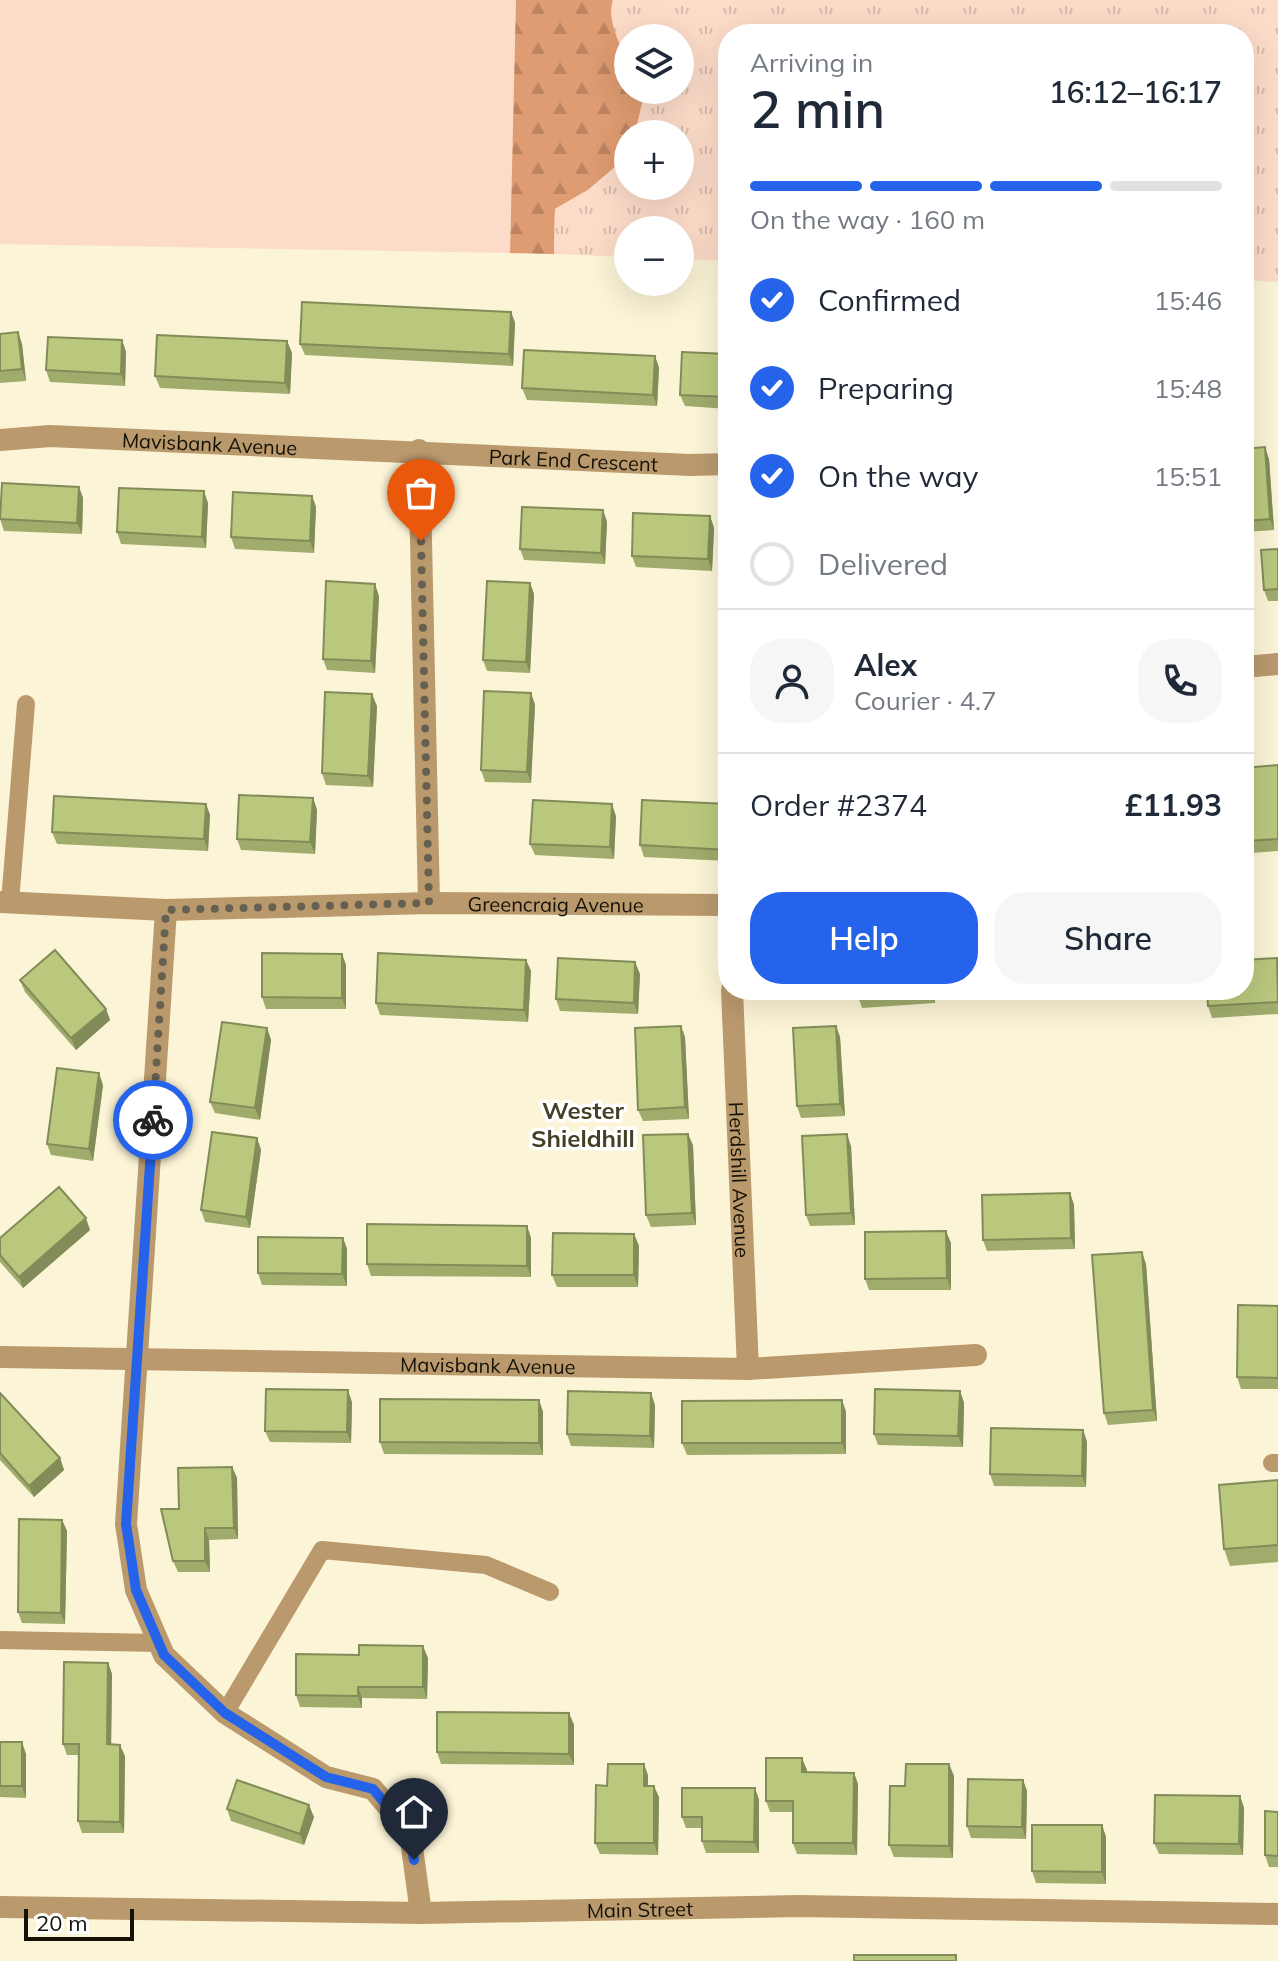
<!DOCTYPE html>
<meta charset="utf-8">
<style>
body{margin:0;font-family:Mulish,sans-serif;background:#f6f6f7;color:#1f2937;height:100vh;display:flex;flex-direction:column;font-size:30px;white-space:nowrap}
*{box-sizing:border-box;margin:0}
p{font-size:26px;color:#747a83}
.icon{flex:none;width:44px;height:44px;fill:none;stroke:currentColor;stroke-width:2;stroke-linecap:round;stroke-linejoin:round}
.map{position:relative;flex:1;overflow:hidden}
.details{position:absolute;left:718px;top:24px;width:536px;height:976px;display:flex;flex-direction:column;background:#fff;border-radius:32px;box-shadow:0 8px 32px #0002}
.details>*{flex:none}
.fabs{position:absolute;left:614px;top:24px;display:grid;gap:16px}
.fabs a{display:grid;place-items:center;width:80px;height:80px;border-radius:50%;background:#fff;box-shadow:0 8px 32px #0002;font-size:40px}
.scale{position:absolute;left:24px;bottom:20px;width:110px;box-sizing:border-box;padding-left:8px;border:4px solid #141107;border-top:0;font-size:22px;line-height:28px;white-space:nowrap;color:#141107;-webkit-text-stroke:6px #fff;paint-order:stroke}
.pin{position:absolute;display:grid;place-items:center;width:68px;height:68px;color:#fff;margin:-82px -34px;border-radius:50% 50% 50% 0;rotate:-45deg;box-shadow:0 0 8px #0007}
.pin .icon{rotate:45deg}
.courier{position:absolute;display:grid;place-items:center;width:80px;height:80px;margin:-40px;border:6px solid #2563eb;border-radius:50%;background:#fff;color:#222;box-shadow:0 2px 10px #0007}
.headline em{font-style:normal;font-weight:600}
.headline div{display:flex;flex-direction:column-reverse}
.headline{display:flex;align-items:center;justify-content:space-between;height:136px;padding:0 32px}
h1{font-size:52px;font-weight:600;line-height:60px}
.bar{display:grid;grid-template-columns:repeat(4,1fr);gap:12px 8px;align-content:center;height:96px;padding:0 32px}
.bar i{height:10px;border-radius:6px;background:#e0e1e3}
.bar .on{background:#2563eb}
.bar p{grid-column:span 4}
.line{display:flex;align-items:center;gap:20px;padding:0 32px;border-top:2px solid #e0e1e3}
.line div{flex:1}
.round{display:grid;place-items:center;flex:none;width:84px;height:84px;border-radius:32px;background:#f6f6f7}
ol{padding:0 32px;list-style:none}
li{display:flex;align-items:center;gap:24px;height:88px}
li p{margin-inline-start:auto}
li .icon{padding:8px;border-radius:50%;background:#2563eb;color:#fff;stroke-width:4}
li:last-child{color:#747a83}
li i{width:44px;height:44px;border:4px solid #e0e1e3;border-radius:50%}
.cta{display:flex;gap:16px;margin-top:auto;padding:16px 32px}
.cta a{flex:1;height:92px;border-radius:32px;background:#2563eb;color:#fff;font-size:32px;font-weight:600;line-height:92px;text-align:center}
.cta a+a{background:#f6f6f7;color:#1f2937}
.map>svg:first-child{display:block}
.grass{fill:#fcdbc8}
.forest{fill:url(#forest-firs)}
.park{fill:url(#park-tufts)}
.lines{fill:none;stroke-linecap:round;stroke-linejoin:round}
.service{stroke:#ba996d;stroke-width:18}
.minor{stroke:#ba996d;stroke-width:22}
.tertiary{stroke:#ba996d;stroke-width:22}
.wall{fill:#9fac6c}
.shaded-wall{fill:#828c58}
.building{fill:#b9c87d;stroke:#828c58;stroke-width:2}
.done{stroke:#65604f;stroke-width:8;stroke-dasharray:0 14.4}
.route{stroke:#2563eb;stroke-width:10}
.labels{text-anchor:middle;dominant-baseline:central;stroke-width:7;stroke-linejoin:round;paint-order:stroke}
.street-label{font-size:20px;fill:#141107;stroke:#fff}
.quarter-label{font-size:24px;font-weight:bold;fill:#453f26;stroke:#fff}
</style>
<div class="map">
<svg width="1278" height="1961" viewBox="0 0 1278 1961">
<defs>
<pattern id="forest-firs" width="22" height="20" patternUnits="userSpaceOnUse" patternTransform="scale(2)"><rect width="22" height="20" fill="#df9b71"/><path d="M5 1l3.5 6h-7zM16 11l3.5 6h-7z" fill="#be8460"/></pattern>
<pattern id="park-tufts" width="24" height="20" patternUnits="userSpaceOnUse" patternTransform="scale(2)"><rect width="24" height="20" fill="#fcdbc8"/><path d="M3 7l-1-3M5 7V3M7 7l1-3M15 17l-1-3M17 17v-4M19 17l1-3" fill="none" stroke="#d7bbaa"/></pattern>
</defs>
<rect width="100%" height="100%" fill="#fcf4d6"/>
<polygon class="grass" points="0,0 516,0 510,253 0,244"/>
<path class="forest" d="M 516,0 L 613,0 C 606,24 624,41 628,63 C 630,71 628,82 628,90 L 641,90 L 644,95 L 635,134 L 628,134 L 628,156 L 588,190 L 555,209 L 554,254 L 510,253 Z"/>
<path class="park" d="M 613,0 L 1278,0 L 1278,282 L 1244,280 L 1244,34 L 728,34 L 728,261 L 680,259 L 680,230 L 628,230 L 628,257 L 554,254 L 555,209 L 588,190 L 628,156 L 628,186 L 680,186 L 680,134 L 635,134 L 644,95 L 641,90 L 680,90 L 680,38 L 628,38 L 628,62 C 619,43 607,21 613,0 Z"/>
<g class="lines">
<g class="service">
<polyline points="10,902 26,704"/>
<polyline points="1272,1463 1278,1463"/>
<polyline points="0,1640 159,1643"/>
<polyline points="225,1713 322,1550 486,1565 550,1592"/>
</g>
<g class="minor">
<path id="s1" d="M 0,440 L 50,436 L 690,465 L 728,464"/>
<polyline points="419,450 429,903"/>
<polyline points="1244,667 1278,664"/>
<path id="s2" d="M 0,902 L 166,910 L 429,903 L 728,905"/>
<polyline points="166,910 126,1524 136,1590 164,1655 225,1713 326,1777 373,1789 410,1833 421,1913"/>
<path id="s3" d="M 732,990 L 748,1369"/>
<path id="s4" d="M 0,1357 L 748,1369 L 976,1355"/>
</g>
<path class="tertiary" id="s5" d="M 0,1907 L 421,1913 L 799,1906 L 1278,1914"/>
</g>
<g class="wall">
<polygon points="511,312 515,323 513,366 305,355 300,344"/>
<polygon points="0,334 22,344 26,381 0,383"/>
<polygon points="122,340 126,352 125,386 50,382 46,370"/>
<polygon points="287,341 292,353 290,394 160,388 155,376"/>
<polygon points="728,354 728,409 685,406 680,395"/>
<polygon points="655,356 659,368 657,406 527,400 522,388"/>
<polygon points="1244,449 1269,459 1274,530 1244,532"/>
<polygon points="79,487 83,498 82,534 4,531 0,519"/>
<polygon points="312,496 316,507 314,553 235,549 231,537"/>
<polygon points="208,503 206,548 121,544 117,532"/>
<polygon points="603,510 607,522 605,564 524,560 520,549"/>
<polygon points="710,516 714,528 712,571 636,567 632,556"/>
<polygon points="1278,549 1278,601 1268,601 1264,590"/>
<polygon points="530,583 534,594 530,673 487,671 483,660"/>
<polygon points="379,596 375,673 327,670 323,659"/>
<polygon points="531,693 535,705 531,783 485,782 481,770"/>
<polygon points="377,706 373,787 326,785 322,773"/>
<polygon points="1278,765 1278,851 1251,853 1246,841"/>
<polygon points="313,798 317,810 315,854 241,850 237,839"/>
<polygon points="206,804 210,815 208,851 57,844 52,832"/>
<polygon points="728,804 728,861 644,857 640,845"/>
<polygon points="616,816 614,859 535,855 530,844"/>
<polygon points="342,954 346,965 346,1009 266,1009 262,997"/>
<polygon points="526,960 531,971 528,1022 380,1015 376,1003"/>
<polygon points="1278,961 1278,1014 1212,1018 1208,1006"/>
<polygon points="640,974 638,1014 560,1011 556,999"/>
<polygon points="20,980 106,1009 110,1020 76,1050 25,992"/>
<polygon points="858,990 934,990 935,1003 862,1008 858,996"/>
<polygon points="969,990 1059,990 1059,995 973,1000"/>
<polygon points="1099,990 1158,990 1100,993"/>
<polygon points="836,1026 840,1037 845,1116 801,1118 797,1106"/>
<polygon points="267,1028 271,1040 260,1120 215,1113 210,1102"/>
<polygon points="685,1037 689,1119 643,1121 638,1110"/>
<polygon points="103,1085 93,1161 51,1155 47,1144"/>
<polygon points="257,1138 261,1150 250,1228 205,1222 201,1210"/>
<polygon points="693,1145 696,1225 651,1227 646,1215"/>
<polygon points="851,1146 855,1225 810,1226 806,1215"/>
<polygon points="1070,1193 1074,1205 1075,1249 987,1251 983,1240"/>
<polygon points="527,1226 531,1238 531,1277 371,1276 367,1264"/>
<polygon points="90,1230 23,1288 0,1262 0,1238"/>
<polygon points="634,1234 639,1246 638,1287 557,1287 552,1275"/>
<polygon points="343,1238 347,1249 347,1286 262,1285 258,1273"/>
<polygon points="951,1243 951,1290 869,1290 865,1279"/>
<polygon points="1146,1264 1157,1421 1108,1425 1104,1413"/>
<polygon points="1278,1306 1278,1389 1241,1389 1237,1377"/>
<polygon points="960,1391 964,1403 963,1447 878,1445 874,1434"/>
<polygon points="0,1393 60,1458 64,1470 34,1497 0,1460"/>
<polygon points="539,1400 543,1412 543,1455 384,1454 380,1442"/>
<polygon points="842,1400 846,1412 846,1454 687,1455 682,1443"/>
<polygon points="352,1402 351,1443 270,1442 265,1431"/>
<polygon points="655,1405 654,1448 571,1446 567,1434"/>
<polygon points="1083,1430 1087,1442 1086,1487 994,1486 990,1474"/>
<polygon points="232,1467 237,1478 238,1539 209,1540 210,1572 178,1572 173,1561 179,1509"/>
<polygon points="1278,1480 1278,1562 1230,1566 1224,1549"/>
<polygon points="62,1520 67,1531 65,1624 22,1623 18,1612"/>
<polygon points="428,1658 427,1699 362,1698 362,1708 300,1707 296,1695"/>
<polygon points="108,1663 112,1674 111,1744 125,1756 124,1833 82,1833 78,1821 79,1755 67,1755 63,1744"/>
<polygon points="569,1713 574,1725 574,1765 441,1764 437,1752"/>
<polygon points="0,1742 26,1754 26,1798 0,1797"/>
<polygon points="949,1764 954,1776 953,1858 894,1857 889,1845"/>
<polygon points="807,1770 807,1772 854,1773 858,1784 857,1855 797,1854 793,1843 793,1812 770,1812 766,1801"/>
<polygon points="648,1775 648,1786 659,1797 658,1855 600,1854 595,1843 607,1786"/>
<polygon points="1023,1780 1027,1791 1026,1839 971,1838 967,1826"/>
<polygon points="755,1788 759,1800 759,1853 706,1853 702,1841 702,1828 686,1828 682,1817"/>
<polygon points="1240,1796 1244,1808 1243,1855 1159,1854 1154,1843"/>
<polygon points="227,1809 314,1817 304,1845 231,1821"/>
<polygon points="1278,1812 1278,1867 1269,1867 1265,1855"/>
<polygon points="1102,1825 1106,1837 1106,1884 1036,1883 1032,1871"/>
</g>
<g class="shaded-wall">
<polygon points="511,312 515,323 513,366 509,354"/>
<polygon points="18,332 22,344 26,381 22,369"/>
<polygon points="122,340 126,352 125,386 121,374"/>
<polygon points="287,341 292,353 290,394 285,383"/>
<polygon points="655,356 659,368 657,406 653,395"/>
<polygon points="1247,382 1251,394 1244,403 1244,386"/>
<polygon points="1265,447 1269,459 1274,530 1270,519"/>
<polygon points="79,487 83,498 82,534 77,523"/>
<polygon points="204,491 208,503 206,548 202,537"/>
<polygon points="312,496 316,507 314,553 310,541"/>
<polygon points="603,510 607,522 605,564 601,553"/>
<polygon points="710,516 714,528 712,571 708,559"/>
<polygon points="530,583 534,594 530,673 526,662"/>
<polygon points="375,584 379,596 375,673 371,661"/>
<polygon points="531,693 535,705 531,783 527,772"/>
<polygon points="372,694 377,706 373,787 368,776"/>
<polygon points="313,798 317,810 315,854 310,842"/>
<polygon points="206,804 210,815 208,851 204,839"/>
<polygon points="612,804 616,816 614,859 610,847"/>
<polygon points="342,954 346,965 346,1009 342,998"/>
<polygon points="526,960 531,971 528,1022 524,1010"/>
<polygon points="635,962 640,974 638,1014 634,1003"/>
<polygon points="931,990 934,990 935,1003 931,992"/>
<polygon points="106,1009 110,1020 76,1050 71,1038"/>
<polygon points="681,1026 685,1037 689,1119 685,1107"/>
<polygon points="836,1026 840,1037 845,1116 840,1104"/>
<polygon points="267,1028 271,1040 260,1120 255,1108"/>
<polygon points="99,1073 103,1085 93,1161 89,1149"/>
<polygon points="688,1134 693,1145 696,1225 692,1213"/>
<polygon points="847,1134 851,1146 855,1225 851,1213"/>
<polygon points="257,1138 261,1150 250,1228 246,1217"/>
<polygon points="1070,1193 1074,1205 1075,1249 1071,1238"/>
<polygon points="86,1218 90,1230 23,1288 19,1277"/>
<polygon points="527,1226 531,1238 531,1277 527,1266"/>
<polygon points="946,1231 951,1243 951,1290 947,1278"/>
<polygon points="634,1234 639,1246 638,1287 634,1275"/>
<polygon points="343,1238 347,1249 347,1286 342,1274"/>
<polygon points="1142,1252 1146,1264 1157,1421 1153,1410"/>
<polygon points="348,1390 352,1402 351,1443 347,1432"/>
<polygon points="960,1391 964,1403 963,1447 958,1436"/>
<polygon points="651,1393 655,1405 654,1448 650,1436"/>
<polygon points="539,1400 543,1412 543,1455 539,1443"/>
<polygon points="842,1400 846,1412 846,1454 842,1443"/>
<polygon points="1083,1430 1087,1442 1086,1487 1082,1476"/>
<polygon points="60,1458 64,1470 34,1497 29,1486"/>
<polygon points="232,1467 237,1478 238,1539 234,1528"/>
<polygon points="62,1520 67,1531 65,1624 61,1613"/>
<polygon points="205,1528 209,1540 210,1572 205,1561"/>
<polygon points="423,1646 428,1658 427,1699 423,1687"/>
<polygon points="108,1663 112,1674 111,1756 107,1744"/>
<polygon points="358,1687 362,1698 362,1708 358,1696"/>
<polygon points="569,1713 574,1725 574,1765 569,1754"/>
<polygon points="22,1742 26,1754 26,1798 22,1786"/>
<polygon points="120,1745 125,1756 124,1833 120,1822"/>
<polygon points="802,1758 807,1770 807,1784 802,1772"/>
<polygon points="644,1764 648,1775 648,1797 644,1786"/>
<polygon points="949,1764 954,1776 953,1858 949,1846"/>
<polygon points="854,1773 858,1784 857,1855 853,1843"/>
<polygon points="1023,1780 1027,1791 1026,1839 1022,1827"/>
<polygon points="654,1786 659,1797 658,1855 654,1843"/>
<polygon points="755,1788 759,1800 759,1853 754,1842"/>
<polygon points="1240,1796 1244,1808 1243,1855 1239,1844"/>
<polygon points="309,1805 314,1817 304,1845 300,1834"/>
<polygon points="1102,1825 1106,1837 1106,1884 1102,1872"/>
</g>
<g class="building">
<polygon points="302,302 511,312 509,354 300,344"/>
<polygon points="18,332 22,369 0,371 0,334"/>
<polygon points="157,335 287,341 285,383 155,376"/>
<polygon points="48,337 122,340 121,374 46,370"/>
<polygon points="524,350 655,356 653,395 522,388"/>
<polygon points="682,352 728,354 728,397 680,395"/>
<polygon points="1265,447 1270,519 1244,521 1244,449"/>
<polygon points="2,483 79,487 77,523 0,519"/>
<polygon points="119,488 204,491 202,537 117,532"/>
<polygon points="233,492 312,496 310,541 231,537"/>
<polygon points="522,507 603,510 601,553 520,549"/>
<polygon points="633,513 710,516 708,559 632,556"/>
<polygon points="1278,549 1278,589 1264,590 1261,550"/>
<polygon points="326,581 375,584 371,661 323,659"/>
<polygon points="487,581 530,583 526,662 483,660"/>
<polygon points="484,691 531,693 527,772 481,770"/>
<polygon points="325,692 372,694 368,776 322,773"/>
<polygon points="1278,765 1278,839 1246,841 1244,805 1244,768"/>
<polygon points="239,795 313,798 310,842 237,839"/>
<polygon points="54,796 206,804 204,839 52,832"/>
<polygon points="533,800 612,804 610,847 530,844"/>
<polygon points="642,800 728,804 728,850 640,845"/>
<polygon points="55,950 106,1009 71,1038 20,980"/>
<polygon points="262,953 342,954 342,998 262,997"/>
<polygon points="378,953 526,960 524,1010 376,1003"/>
<polygon points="558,958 635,962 634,1003 556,999"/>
<polygon points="1277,958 1278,1002 1208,1006 1207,990 1244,990 1244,960"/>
<polygon points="858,990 931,990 931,992 858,996"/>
<polygon points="222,1022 267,1028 255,1108 210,1102"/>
<polygon points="681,1026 685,1107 638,1110 635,1028"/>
<polygon points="836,1026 840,1104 797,1106 793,1028"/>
<polygon points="57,1068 99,1073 89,1149 47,1144"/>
<polygon points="212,1132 257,1138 246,1217 201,1210"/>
<polygon points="688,1134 692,1213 646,1215 643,1135"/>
<polygon points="847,1134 851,1213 806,1215 802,1136"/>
<polygon points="59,1187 86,1218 19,1277 0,1255 0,1238"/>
<polygon points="1070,1193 1071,1238 983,1240 982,1195"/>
<polygon points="367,1224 527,1226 527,1266 367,1264"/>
<polygon points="946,1231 947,1278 865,1279 865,1232"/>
<polygon points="553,1233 634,1234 634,1275 552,1275"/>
<polygon points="258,1237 343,1238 342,1274 258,1273"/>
<polygon points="1142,1252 1153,1410 1104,1413 1092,1255"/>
<polygon points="1238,1305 1278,1306 1278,1378 1237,1377"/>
<polygon points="266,1389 348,1390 347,1432 265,1431"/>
<polygon points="875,1389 960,1391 958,1436 874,1434"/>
<polygon points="568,1391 651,1393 650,1436 567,1434"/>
<polygon points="0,1393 60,1458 29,1486 0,1453"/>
<polygon points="380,1399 539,1400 539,1443 380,1442"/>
<polygon points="842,1400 842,1443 682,1443 682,1401"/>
<polygon points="991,1428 1083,1430 1082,1476 990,1474"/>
<polygon points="232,1467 234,1528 205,1528 205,1561 173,1561 161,1509 179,1509 178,1468"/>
<polygon points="1278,1480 1278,1545 1224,1549 1219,1485"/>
<polygon points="19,1519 62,1520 61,1613 18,1612"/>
<polygon points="359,1645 423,1646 423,1687 358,1687 358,1696 296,1695 296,1654 359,1655"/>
<polygon points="64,1662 108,1663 107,1744 120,1745 120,1822 78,1821 79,1744 63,1744"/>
<polygon points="437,1712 569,1713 569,1754 437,1752"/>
<rect x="0" y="1742" width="22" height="44"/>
<polygon points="766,1758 802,1758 802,1772 854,1773 853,1843 793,1843 793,1801 766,1801"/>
<polygon points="608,1764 644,1764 644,1786 654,1786 654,1843 595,1843 596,1785 607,1786"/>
<polygon points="906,1764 949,1764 949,1846 889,1845 890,1786 905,1786"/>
<polygon points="968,1779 1023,1780 1022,1827 967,1826"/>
<polygon points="237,1780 309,1805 300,1834 227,1809"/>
<polygon points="682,1788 755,1788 754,1842 702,1841 702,1817 682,1817"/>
<polygon points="1155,1795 1240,1796 1239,1844 1154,1843"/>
<polygon points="1265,1811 1278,1812 1278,1856 1265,1855"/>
<polygon points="1032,1825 1102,1825 1102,1872 1032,1871"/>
<rect x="854" y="1955" width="102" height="6"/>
</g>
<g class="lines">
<polyline class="done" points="153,1120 166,910 429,903 421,541"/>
<polyline class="route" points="153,1120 126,1524 136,1590 164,1655 225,1713 326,1777 373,1789 410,1833 414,1860"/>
</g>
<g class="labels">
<g class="street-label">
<text stroke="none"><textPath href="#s1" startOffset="210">Mavisbank Avenue</textPath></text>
<text stroke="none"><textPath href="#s1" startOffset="574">Park End Crescent</textPath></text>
<text stroke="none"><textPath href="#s2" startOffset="556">Greencraig Avenue</textPath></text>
<text stroke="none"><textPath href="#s3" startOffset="190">Herdshill Avenue</textPath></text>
<text stroke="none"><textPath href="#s4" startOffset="488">Mavisbank Avenue</textPath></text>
<text stroke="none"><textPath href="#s5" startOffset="640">Main Street</textPath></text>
</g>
<g class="quarter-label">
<text x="583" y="1110">Wester<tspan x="583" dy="28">Shieldhill</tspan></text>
</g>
</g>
</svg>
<div class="fabs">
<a><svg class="icon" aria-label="layers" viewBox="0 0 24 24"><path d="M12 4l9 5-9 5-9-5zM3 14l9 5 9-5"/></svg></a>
<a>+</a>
<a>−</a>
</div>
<div class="scale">20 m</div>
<div class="pin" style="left:421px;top:541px;background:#ea580c"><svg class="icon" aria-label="bag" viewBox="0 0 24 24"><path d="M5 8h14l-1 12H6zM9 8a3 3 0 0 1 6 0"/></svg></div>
<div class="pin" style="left:414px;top:1860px;background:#1f2937"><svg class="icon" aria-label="home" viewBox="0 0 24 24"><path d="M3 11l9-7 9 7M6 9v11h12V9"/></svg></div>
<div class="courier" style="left:153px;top:1120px"><svg class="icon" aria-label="bike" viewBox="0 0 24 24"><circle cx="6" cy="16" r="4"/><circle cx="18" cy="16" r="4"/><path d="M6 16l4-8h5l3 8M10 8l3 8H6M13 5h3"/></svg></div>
<section class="details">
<div class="headline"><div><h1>2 min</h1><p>Arriving in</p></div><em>16:12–16:17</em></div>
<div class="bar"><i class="on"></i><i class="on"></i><i class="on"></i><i></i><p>On the way · 160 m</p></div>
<ol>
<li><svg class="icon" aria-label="check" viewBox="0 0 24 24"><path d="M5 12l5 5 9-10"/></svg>Confirmed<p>15:46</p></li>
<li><svg class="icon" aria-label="check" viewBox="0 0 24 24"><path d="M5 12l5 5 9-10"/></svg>Preparing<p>15:48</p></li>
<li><svg class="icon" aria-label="check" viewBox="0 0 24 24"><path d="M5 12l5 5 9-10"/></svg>On the way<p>15:51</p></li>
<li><i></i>Delivered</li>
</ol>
<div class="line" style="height:144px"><a class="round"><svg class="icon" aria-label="person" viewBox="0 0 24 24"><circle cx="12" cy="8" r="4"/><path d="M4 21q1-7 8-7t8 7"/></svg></a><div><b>Alex</b><p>Courier · 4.7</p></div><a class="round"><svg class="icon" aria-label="phone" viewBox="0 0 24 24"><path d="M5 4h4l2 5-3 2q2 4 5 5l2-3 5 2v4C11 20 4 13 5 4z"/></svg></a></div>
<div class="line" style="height:104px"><div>Order #2374</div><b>£11.93</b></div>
<div class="cta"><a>Help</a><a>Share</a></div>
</section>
</div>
